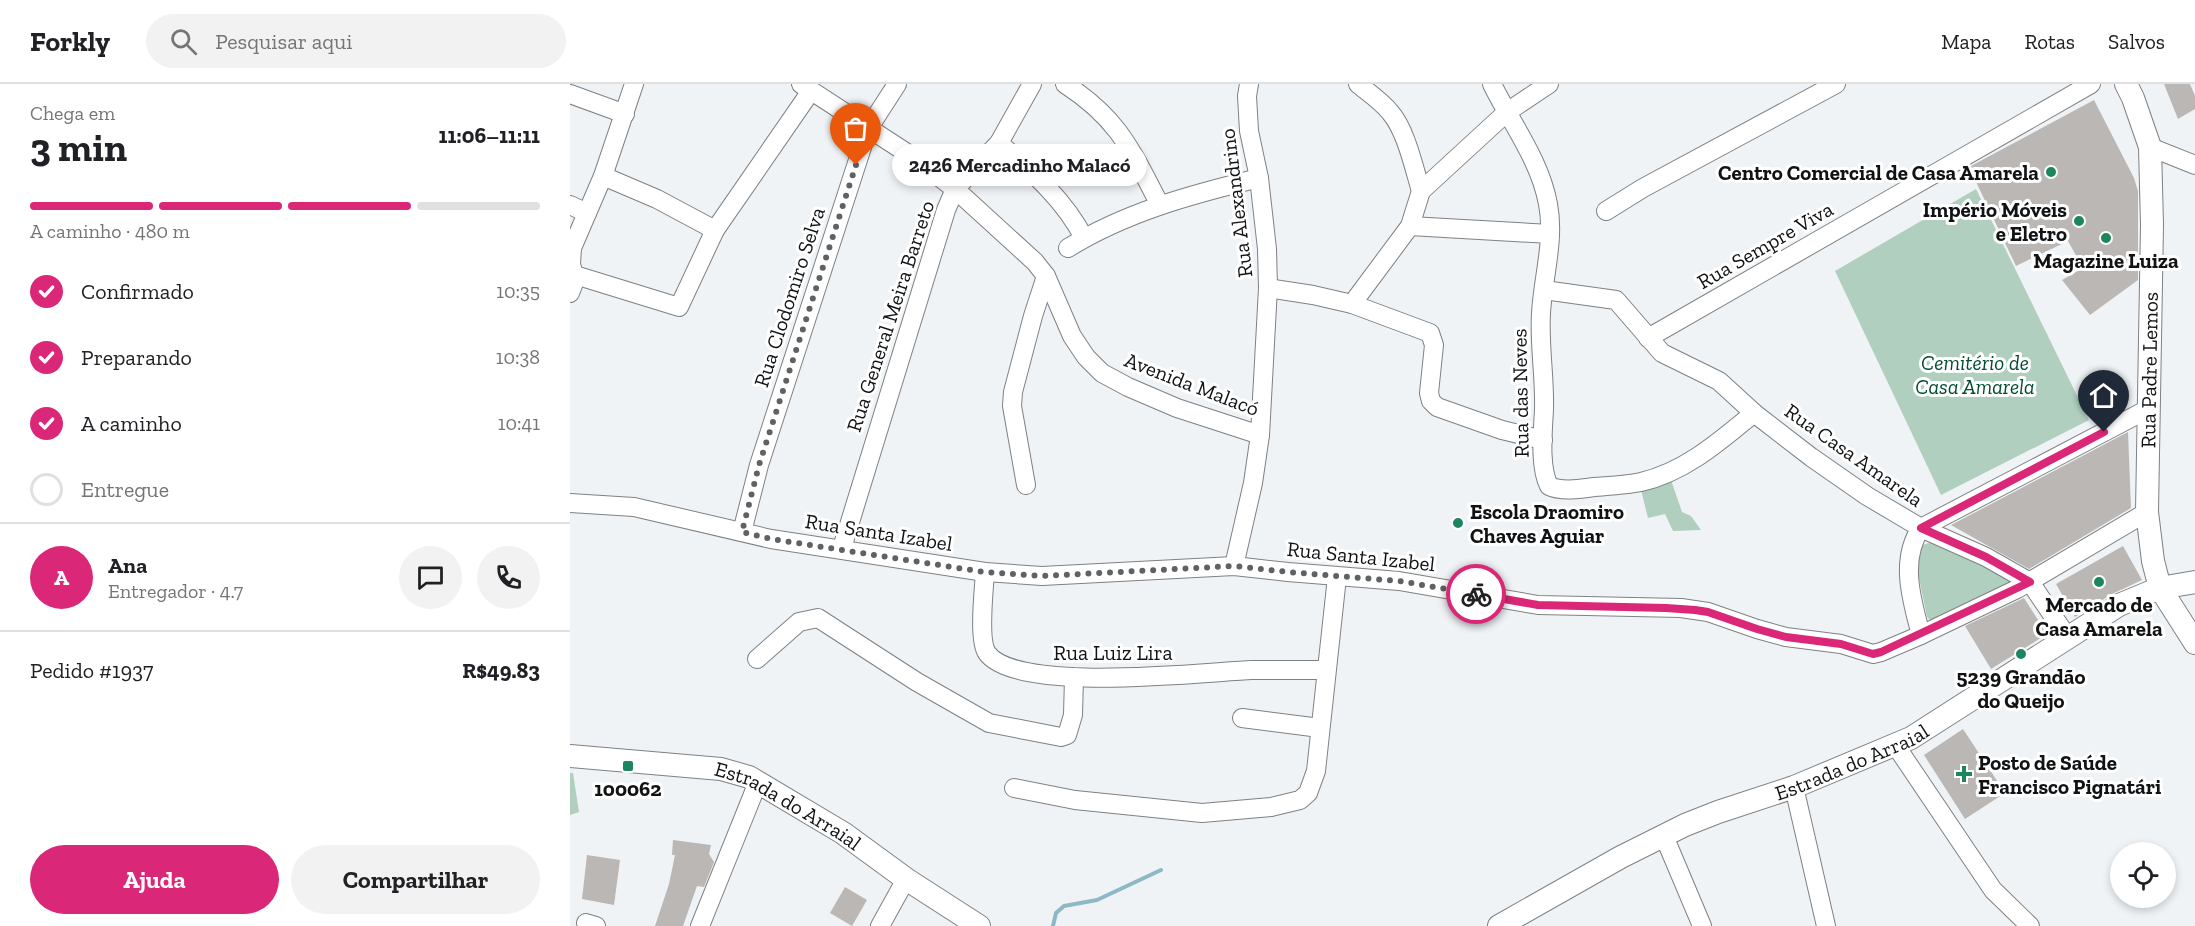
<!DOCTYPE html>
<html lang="pt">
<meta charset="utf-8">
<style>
body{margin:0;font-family:"Zilla Slab",serif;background:#f2f2f2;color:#202124;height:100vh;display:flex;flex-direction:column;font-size:22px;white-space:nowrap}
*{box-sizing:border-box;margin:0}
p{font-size:20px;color:#757577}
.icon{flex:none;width:33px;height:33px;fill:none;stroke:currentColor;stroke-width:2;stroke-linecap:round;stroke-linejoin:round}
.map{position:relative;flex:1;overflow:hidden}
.details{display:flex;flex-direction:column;background:#fff;width:570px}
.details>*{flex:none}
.fabs{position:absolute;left:1540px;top:758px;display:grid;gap:12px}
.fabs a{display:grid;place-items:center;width:66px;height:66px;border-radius:50%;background:#fff;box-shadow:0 3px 9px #0003;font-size:30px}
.pin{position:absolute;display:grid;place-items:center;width:51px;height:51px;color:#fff;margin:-62px -26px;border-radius:50% 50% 50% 0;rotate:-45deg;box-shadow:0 0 6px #0007}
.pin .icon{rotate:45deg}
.courier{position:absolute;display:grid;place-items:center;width:60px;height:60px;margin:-30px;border:4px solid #db2777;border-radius:50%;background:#fff;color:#222;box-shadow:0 2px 8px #0007}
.bubble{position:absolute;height:42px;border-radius:21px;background:#fff;box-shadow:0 3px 9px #0003;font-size:20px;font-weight:800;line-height:42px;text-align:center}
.summary em{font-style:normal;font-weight:800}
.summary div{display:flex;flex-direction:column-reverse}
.summary{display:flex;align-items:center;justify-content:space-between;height:102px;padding:0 30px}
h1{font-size:39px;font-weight:800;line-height:45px}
.bar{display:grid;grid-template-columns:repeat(4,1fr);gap:9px 6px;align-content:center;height:72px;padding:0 30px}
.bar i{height:8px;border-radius:4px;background:#e0e0e0}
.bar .current{background:#db2777}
.bar p{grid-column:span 4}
.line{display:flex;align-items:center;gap:15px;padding:0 30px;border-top:2px solid #e0e0e0}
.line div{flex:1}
.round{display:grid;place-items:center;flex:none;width:63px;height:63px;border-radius:32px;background:#f2f2f2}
ol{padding:0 30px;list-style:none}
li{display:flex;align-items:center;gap:18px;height:66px}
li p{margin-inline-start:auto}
li .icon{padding:6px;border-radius:50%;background:#db2777;color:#fff;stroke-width:4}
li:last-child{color:#757577}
li i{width:33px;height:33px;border:3px solid #e0e0e0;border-radius:50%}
.button{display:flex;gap:12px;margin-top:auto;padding:12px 30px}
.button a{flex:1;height:69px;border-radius:36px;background:#db2777;color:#fff;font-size:24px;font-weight:800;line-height:69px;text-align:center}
.button a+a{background:#f2f2f2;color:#202124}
header{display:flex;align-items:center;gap:36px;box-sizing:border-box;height:84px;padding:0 30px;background:#fff;border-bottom:2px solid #e0e0e0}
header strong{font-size:28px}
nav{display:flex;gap:33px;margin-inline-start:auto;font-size:21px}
.search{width:420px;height:54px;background:#f2f2f2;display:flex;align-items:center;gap:15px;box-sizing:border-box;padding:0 21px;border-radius:33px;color:#757577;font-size:22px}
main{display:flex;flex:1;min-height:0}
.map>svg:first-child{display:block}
.green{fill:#b0cfbe}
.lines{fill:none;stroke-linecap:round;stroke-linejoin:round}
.stream{stroke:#8cb9c5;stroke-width:4}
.building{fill:#bab7b5}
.minor-casing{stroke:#7e8184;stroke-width:20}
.major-casing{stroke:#7e8184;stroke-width:24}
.minor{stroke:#fff;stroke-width:18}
.major{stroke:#fff;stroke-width:22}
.done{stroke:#5f6162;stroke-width:6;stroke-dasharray:0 10.8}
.route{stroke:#db2777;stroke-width:8}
.poi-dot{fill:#1d8560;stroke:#fff;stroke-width:2}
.labels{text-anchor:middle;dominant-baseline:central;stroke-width:6;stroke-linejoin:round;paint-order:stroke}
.poi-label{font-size:21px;font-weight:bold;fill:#111213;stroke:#fff}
.street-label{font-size:21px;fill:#111213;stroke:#fff}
.park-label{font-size:21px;font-style:italic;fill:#024c31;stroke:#fff}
</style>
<header>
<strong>Forkly</strong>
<div class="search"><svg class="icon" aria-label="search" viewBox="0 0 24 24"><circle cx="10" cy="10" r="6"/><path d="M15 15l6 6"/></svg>Pesquisar aqui</div>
<nav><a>Mapa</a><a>Rotas</a><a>Salvos</a></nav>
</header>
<main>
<section class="details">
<div class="summary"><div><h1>3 min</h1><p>Chega em</p></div><em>11:06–11:11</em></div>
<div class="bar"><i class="current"></i><i class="current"></i><i class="current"></i><i></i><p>A caminho · 480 m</p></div>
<ol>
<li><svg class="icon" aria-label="check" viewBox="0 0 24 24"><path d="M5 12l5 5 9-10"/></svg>Confirmado<p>10:35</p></li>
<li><svg class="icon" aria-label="check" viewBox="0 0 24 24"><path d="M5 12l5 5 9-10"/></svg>Preparando<p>10:38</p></li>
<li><svg class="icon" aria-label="check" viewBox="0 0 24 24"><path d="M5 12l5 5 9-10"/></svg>A caminho<p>10:41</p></li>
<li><i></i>Entregue</li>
</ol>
<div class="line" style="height:108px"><b class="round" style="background:#db2777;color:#fff">A</b><div><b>Ana</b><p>Entregador · 4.7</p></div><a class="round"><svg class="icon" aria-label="chat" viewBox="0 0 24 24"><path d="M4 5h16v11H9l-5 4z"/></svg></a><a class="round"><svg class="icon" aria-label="phone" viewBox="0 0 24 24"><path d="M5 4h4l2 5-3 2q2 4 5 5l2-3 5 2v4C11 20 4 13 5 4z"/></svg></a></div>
<div class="line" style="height:78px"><div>Pedido #1937</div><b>R$49.83</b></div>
<div class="button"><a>Ajuda</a><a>Compartilhar</a></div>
</section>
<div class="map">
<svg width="1625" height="842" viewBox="0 0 1625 842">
<rect width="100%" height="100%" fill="#f0f3f6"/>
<g class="green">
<polygon points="1406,105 1519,336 1371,411 1265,187"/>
<polygon points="1101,396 1112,428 1121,432 1131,446 1103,447 1095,430 1078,434 1070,402"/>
<polygon points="1362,458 1441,494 1441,499 1361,537 1357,533 1345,475 1349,462"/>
<polygon points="0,689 3,689 9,728 0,731"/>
</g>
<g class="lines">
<polyline class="stream" points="483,842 486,829 494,822 527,816 591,786"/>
</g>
<g class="building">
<polygon points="1594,0 1620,0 1625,12 1625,25 1608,35"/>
<polygon points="1524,16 1564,94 1568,107 1568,196 1520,231 1492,196 1513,184 1498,157 1446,182 1399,83"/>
<polygon points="1558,348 1561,424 1459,485 1381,441"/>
<polygon points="1553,462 1572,496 1542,510 1505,533 1486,500"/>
<polygon points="1454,514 1477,550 1421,585 1395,542"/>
<polygon points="1393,645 1435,709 1395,735 1354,671"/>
<polygon points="103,756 141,761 139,770 144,778 134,803 127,802 113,842 85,842 99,800 105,771 102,771"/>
<polygon points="17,771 50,776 44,821 12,815"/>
<polygon points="275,803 297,816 282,842 260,829"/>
</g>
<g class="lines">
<g class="minor-casing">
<g id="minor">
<polyline points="231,0 346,75 385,105 465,178 476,192 502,252 516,273 532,289 558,303 607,324 690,351"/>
<path d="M 495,0 C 549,35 561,66 590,121"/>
<path d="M 788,0 C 799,9 811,17 820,28 C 836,46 844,84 851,107"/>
<path d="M 922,0 C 941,39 970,76 978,120 C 985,156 973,193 971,229 C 969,261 975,293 974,325 C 973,347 969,382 979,402 C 991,408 1011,405 1024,403 C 1040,402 1056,401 1071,398 C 1115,388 1150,357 1184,329"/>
<polyline points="0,10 55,30"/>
<path d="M 429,59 C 461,87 494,115 514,154"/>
<polyline points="1580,63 1625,81"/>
<polyline points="33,92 87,115 145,146"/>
<polyline points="0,121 17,129"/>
<polyline points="1036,127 1073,104 1266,0"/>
<polyline points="840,142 980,150"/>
<path d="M 498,164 C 556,128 623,110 689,94"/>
<polyline points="5,191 109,223 145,146 241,7"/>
<polyline points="698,204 743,211 782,220 860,249 864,261 859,309 861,317 867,323 932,346 973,356"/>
<polyline points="974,206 1046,216 1092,269 1149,297 1184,329 1241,373 1297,412 1351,444 1416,473 1460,498 1498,554"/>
<polyline points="0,209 5,196 1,180 2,164 33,92 64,0"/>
<polyline points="782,220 840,142 851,107 937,28 979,0"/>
<polyline points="1078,254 1521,0"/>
<polyline points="456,401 442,322 443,308 463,232 476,192"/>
<polyline points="0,419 64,423 201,455 415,488 472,492 664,482 718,488 829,497 968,521 1111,524 1138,528 1187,545 1216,553 1271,560 1303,570 1311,568 1351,551 1447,505 1577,428"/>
<polyline points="172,448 189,381 298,45 327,0"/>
<polyline points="272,464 376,126 385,105 429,59 462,0"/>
<polyline points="664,482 683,399 690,351 698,204 697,165 689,94 679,47 677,12 679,0"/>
<path d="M 415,488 C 414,505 408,556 417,569 C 446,610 633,588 682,586 C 707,586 731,586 756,586"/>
<path d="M 1351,551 C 1342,517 1329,476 1351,444 L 1578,325"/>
<polyline points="187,575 229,538 248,534 347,598 419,639 491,653 497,651 503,631 504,594"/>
<polyline points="672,634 750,644"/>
<polyline points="1326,662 1423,806 1460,842"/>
<polyline points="1224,703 1256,842"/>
<polyline points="444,704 505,716 632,729 701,723 730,716 738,709 746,687 767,493"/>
<polyline points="1094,752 1132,842"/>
<polyline points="16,839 26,842"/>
<polyline points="130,842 188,698"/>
<polyline points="310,842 336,795"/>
</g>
</g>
<g class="major-casing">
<g id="major">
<polyline points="1556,0 1563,14 1580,63 1582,141 1577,428 1583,477 1590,504 1625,559"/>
<path id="s1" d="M 0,672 L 151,685 L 179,693 L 273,749 L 336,795 L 409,842"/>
<path id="s2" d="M 929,842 L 1051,773 L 1115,741 L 1148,728 L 1224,703 L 1341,654 L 1549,521 L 1590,504 L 1625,498"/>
</g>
</g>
<use href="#minor" class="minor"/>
<use href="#major" class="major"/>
</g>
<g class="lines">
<polyline class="done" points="286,81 189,381 172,448 201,455 414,488 472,492 664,482 718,488 829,497 906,510"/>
<polyline class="route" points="906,510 968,521 1096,524 1125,526 1138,528 1187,545 1216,553 1271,560 1303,570 1311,568 1460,498 1416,473 1351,444 1534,348"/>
</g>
<g class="poi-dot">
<circle cx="1481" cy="88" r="6"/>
<circle cx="1509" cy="137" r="6"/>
<circle cx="1536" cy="154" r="6"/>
<circle cx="888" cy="439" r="6"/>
<circle cx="1529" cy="498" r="6"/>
<circle cx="1451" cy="570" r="6"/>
<rect x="52" y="676" width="12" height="12" rx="3"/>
<path d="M1391 681h6v6h6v6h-6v6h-6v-6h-6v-6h6z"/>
</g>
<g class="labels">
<g class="poi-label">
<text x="1469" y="88" text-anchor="end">Centro Comercial de Casa Amarela</text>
<text x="1497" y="125" text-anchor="end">Império Móveis<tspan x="1497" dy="24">e Eletro</tspan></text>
<text x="1536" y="176">Magazine Luiza</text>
<text x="900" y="427" text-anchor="start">Escola Draomiro<tspan x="900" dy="24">Chaves Aguiar</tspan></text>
<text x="1529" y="520">Mercado de<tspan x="1529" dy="24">Casa Amarela</tspan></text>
<text x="1451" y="592">5239 Grandão<tspan x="1451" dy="24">do Queijo</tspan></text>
<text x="1408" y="678" text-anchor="start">Posto de Saúde<tspan x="1408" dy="24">Francisco Pignatári</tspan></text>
<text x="58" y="704">100062</text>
</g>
<g class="street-label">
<text transform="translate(666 119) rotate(-97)">Rua Alexandrino</text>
<text transform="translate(1195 161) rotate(-30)">Rua Sempre Viva</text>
<text transform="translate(219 213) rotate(-72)">Rua Clodomiro Selva</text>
<text transform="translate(320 232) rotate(-72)">Rua General Meira Barreto</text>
<text transform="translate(1579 286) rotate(-89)">Rua Padre Lemos</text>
<text transform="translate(622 300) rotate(21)">Avenida Malacó</text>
<text transform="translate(950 309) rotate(-91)">Rua das Neves</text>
<text transform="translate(1284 371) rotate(35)">Rua Casa Amarela</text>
<text transform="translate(309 448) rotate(9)">Rua Santa Izabel</text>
<text transform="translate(791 472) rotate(6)">Rua Santa Izabel</text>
<text x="543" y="568">Rua Luiz Lira</text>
<text stroke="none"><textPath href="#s2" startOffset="390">Estrada do Arraial</textPath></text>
<text stroke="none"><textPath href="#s1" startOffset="228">Estrada do Arraial</textPath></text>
</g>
<g class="park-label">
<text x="1405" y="278">Cemitério de<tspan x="1405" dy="24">Casa Amarela</tspan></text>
</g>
</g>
</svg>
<div class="fabs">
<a><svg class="icon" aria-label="locate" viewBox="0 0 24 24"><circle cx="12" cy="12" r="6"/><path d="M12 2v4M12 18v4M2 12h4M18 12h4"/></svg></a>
</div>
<div class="pin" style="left:286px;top:81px;background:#ea580c"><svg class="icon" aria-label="bag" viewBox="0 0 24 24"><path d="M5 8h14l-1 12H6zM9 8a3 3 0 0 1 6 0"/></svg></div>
<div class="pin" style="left:1534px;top:348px;background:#1f2937"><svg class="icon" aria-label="home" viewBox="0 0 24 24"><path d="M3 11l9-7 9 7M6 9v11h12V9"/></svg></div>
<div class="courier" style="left:906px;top:510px"><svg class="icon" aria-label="bike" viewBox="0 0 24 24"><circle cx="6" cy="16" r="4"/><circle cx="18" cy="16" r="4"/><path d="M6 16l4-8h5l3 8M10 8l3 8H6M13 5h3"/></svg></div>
<div class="bubble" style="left:322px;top:60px;width:255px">2426 Mercadinho Malacó</div>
</div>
</main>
